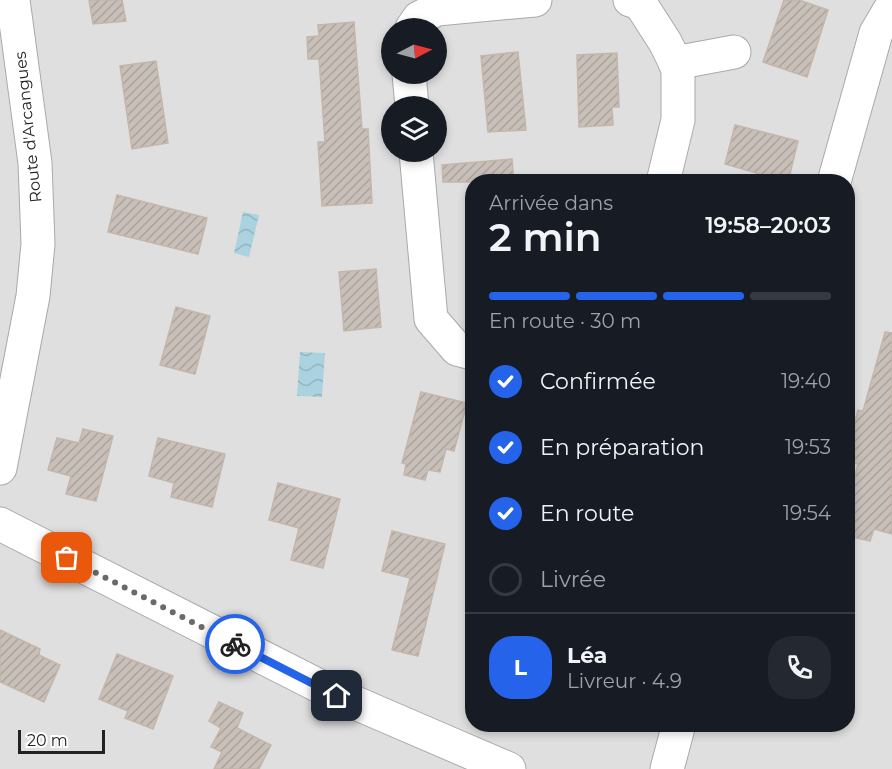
<!DOCTYPE html>
<html lang="fr">
<meta charset="utf-8">
<style>
body{margin:0;font-family:Montserrat,sans-serif;background:#242831;color:#f1f3f6;height:100vh;display:flex;flex-direction:column;font-size:22px;white-space:nowrap}
*{box-sizing:border-box;margin:0}
p{font-size:20px;color:#9ea1a6}
.icon{flex:none;width:33px;height:33px;fill:none;stroke:currentColor;stroke-width:2;stroke-linecap:round;stroke-linejoin:round}
.map{position:relative;flex:1;overflow:hidden}
.drawer{position:absolute;left:465px;top:174px;width:390px;height:558px;display:flex;flex-direction:column;background:#171b24;border-radius:24px;box-shadow:0 3px 9px #0003}
.drawer>*{flex:none}
.needle{width:39px;rotate:84deg}
.tools{position:absolute;left:381px;top:18px;display:grid;gap:12px}
.tools a{display:grid;place-items:center;width:66px;height:66px;border-radius:50%;background:#171b24;box-shadow:0 3px 9px #0003;font-size:30px}
.scale{position:absolute;left:18px;bottom:15px;width:87px;box-sizing:border-box;padding-left:6px;border:3px solid #222;border-top:0;font-size:16px;line-height:21px;white-space:nowrap;color:#222;-webkit-text-stroke:4px #fff;paint-order:stroke}
.pin{position:absolute;display:grid;place-items:center;width:51px;height:51px;color:#fff;margin:-26px;border-radius:12px;box-shadow:0 3px 9px #0006}
.courier{position:absolute;display:grid;place-items:center;width:60px;height:60px;margin:-30px;border:4px solid #2563eb;border-radius:50%;background:#fff;color:#222;box-shadow:0 2px 8px #0007}
.overview em{font-style:normal;font-weight:600}
.overview div{display:flex;flex-direction:column-reverse}
.overview{display:flex;align-items:center;justify-content:space-between;height:102px;padding:0 24px}
h1{font-size:39px;font-weight:600;line-height:45px}
.bar{display:grid;grid-template-columns:repeat(4,1fr);gap:9px 6px;align-content:center;height:72px;padding:0 24px}
.bar i{height:8px;border-radius:4px;background:#363941}
.bar .active{background:#2563eb}
.bar p{grid-column:span 4}
.line{display:flex;align-items:center;gap:15px;padding:0 24px;border-top:2px solid #363941}
.line div{flex:1}
.round{display:grid;place-items:center;flex:none;width:63px;height:63px;border-radius:24px;background:#242831}
ol{padding:0 24px;list-style:none}
li{display:flex;align-items:center;gap:18px;height:66px}
li p{margin-inline-start:auto}
li .icon{padding:6px;border-radius:50%;background:#2563eb;color:#fff;stroke-width:4}
li:last-child{color:#9ea1a6}
li i{width:33px;height:33px;border:3px solid #363941;border-radius:50%}
.map>svg:first-child{display:block}
.residential{fill:#e0dfdf;fill-rule:evenodd}
.water{fill:url(#water-waves)}
.building{fill:url(#building-hatch);stroke:#c4b6ab;stroke-width:1.5}
.lines{fill:none;stroke-linecap:round;stroke-linejoin:round}
.minor-casing{stroke:#a9a9a9;stroke-width:35}
.minor{stroke:#fff;stroke-width:33}
.done{stroke:#6b6a68;stroke-width:6;stroke-dasharray:0 10.8}
.route{stroke:#2563eb;stroke-width:8}
.labels{text-anchor:middle;dominant-baseline:central;stroke-width:5;stroke-linejoin:round;paint-order:stroke}
.street-label{font-size:16px;fill:#222;stroke:#fff}
</style>
<div class="map">
<svg width="892" height="769" viewBox="0 0 892 769">
<defs>
<pattern id="water-waves" width="16" height="10" patternUnits="userSpaceOnUse" patternTransform="scale(1.5)"><rect width="16" height="10" fill="#aad3df"/><path d="M0 5q4-4 8 0t8 0" fill="none" stroke="#92b5bf"/></pattern>
<pattern id="building-hatch" width="6" height="6" patternUnits="userSpaceOnUse" patternTransform="scale(1.5)"><rect width="6" height="6" fill="#c7bfb8"/><path d="M-1 1l2-2M0 6l6-6M5 7l2-2" fill="none" stroke="#aba49e"/></pattern>
</defs>
<rect width="100%" height="100%" fill="#f2efe9"/>
<path class="residential" d="M 0,0 L 892,0 L 892,769 L 0,769 ZM 392,28 L 436,28 L 436,74 L 392,74 ZM 392,106 L 436,106 L 436,152 L 392,152 ZM 472,182 L 848,182 L 848,724 L 472,724 Z"/>
<g class="water">
<polygon points="243,212 259,215 249,257 234,253"/>
<polygon points="300,352 325,353 322,397 297,396"/>
</g>
<g class="building">
<polygon points="89,0 122,0 126,21 93,24"/>
<polygon points="784,0 799,0 828,10 807,77 763,62"/>
<polygon points="354,22 362,129 368,129 372,203 322,206 318,142 325,142 319,59 308,59 307,37 319,36 318,25"/>
<polygon points="518,52 526,130 488,132 481,56"/>
<polygon points="617,53 619,107 612,107 613,125 579,127 577,55"/>
<polygon points="156,61 168,143 132,149 120,66"/>
<polygon points="735,125 798,141 788,182 725,164"/>
<polygon points="512,159 514,182 443,182 442,165"/>
<polygon points="117,195 207,218 198,254 108,232"/>
<polygon points="376,269 381,327 344,331 339,272"/>
<polygon points="176,307 210,316 195,374 160,365"/>
<polygon points="885,332 892,333 892,534 874,529 870,541 848,536 848,502 858,464 848,461 848,447 858,410 863,411"/>
<polygon points="421,392 467,403 454,451 446,449 440,472 428,470 425,480 404,475 406,464 402,463"/>
<polygon points="83,429 113,436 96,501 66,494 71,476 48,470 57,438 79,443"/>
<polygon points="158,438 225,454 212,507 171,497 174,483 149,476"/>
<polygon points="278,483 340,499 323,568 291,560 299,528 269,520"/>
<polygon points="392,531 445,544 418,656 392,650 410,578 382,571"/>
<polygon points="0,630 40,649 39,655 60,665 44,702 0,682"/>
<polygon points="117,654 173,676 153,729 125,718 128,711 99,699"/>
<polygon points="219,702 243,713 237,728 271,745 259,769 214,769 222,752 211,747 221,728 209,721"/>
</g>
<g class="lines">
<g class="minor-casing">
<g id="minor">
<polyline points="630,0 640,3 665,42 678,68 678,120 663,182"/>
<polyline points="412,28 419,18 437,9 535,0"/>
<polyline points="675,63 734,52"/>
<polyline points="409,74 412,106"/>
<polyline points="416,152 431,319 457,349 472,353"/>
<polyline points="834,182 876,33 892,6"/>
<polyline points="0,468 33,296 38,244 35,163 13,0"/>
<polyline points="0,524 337,695 509,769"/>
<polyline points="667,769 679,724"/>
</g>
</g>
<use href="#minor" class="minor"/>
</g>
<g class="lines">
<polyline class="done" points="67,558 235,644"/>
<polyline class="route" points="235,644 337,696"/>
</g>
<g class="labels">
<g class="street-label">
<text transform="translate(28 127) rotate(-96)">Route d'Arcangues</text>
</g>
</g>
</svg>
<div class="tools">
<a><svg class="needle" viewBox="-14 -14 28 28"><path d="M0-13l5 13h-10z" fill="#e53935"/><path d="M0 13l5-13h-10z" fill="#9ea1a6"/></svg></a>
<a><svg class="icon" aria-label="layers" viewBox="0 0 24 24"><path d="M12 4l9 5-9 5-9-5zM3 14l9 5 9-5"/></svg></a>
</div>
<div class="scale">20 m</div>
<div class="pin" style="left:67px;top:558px;background:#ea580c"><svg class="icon" aria-label="bag" viewBox="0 0 24 24"><path d="M5 8h14l-1 12H6zM9 8a3 3 0 0 1 6 0"/></svg></div>
<div class="pin" style="left:337px;top:696px;background:#1f2937"><svg class="icon" aria-label="home" viewBox="0 0 24 24"><path d="M3 11l9-7 9 7M6 9v11h12V9"/></svg></div>
<div class="courier" style="left:235px;top:644px"><svg class="icon" aria-label="bike" viewBox="0 0 24 24"><circle cx="6" cy="16" r="4"/><circle cx="18" cy="16" r="4"/><path d="M6 16l4-8h5l3 8M10 8l3 8H6M13 5h3"/></svg></div>
<section class="drawer">
<div class="overview"><div><h1>2 min</h1><p>Arrivée dans</p></div><em>19:58–20:03</em></div>
<div class="bar"><i class="active"></i><i class="active"></i><i class="active"></i><i></i><p>En route · 30 m</p></div>
<ol>
<li><svg class="icon" aria-label="check" viewBox="0 0 24 24"><path d="M5 12l5 5 9-10"/></svg>Confirmée<p>19:40</p></li>
<li><svg class="icon" aria-label="check" viewBox="0 0 24 24"><path d="M5 12l5 5 9-10"/></svg>En préparation<p>19:53</p></li>
<li><svg class="icon" aria-label="check" viewBox="0 0 24 24"><path d="M5 12l5 5 9-10"/></svg>En route<p>19:54</p></li>
<li><i></i>Livrée</li>
</ol>
<div class="line" style="height:108px"><b class="round" style="background:#2563eb;color:#fff">L</b><div><b>Léa</b><p>Livreur · 4.9</p></div><a class="round"><svg class="icon" aria-label="phone" viewBox="0 0 24 24"><path d="M5 4h4l2 5-3 2q2 4 5 5l2-3 5 2v4C11 20 4 13 5 4z"/></svg></a></div>
</section>
</div>
